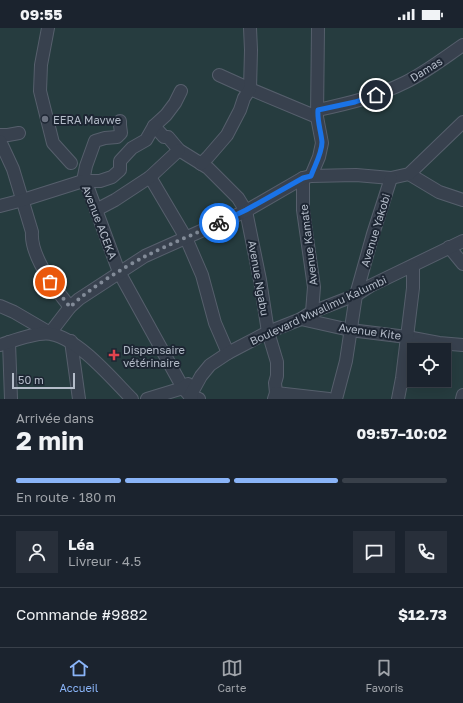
<!DOCTYPE html>
<html lang="fr">
<meta charset="utf-8">
<style>
body{margin:0;font-family:"Golos Text",sans-serif;background:#282f3a;color:#f1f3f6;height:100vh;display:flex;flex-direction:column;font-size:15px;white-space:nowrap}
*{box-sizing:border-box;margin:0}
p{font-size:13px;color:#a0a4aa}
.icon{flex:none;width:22px;height:22px;fill:none;stroke:currentColor;stroke-width:2;stroke-linecap:round;stroke-linejoin:round}
.map{position:relative;height:371px;overflow:hidden}
.side{display:flex;flex-direction:column;background:#1b232e;flex:1}
.side>*{flex:none}
.controls{position:absolute;left:407px;top:315px;display:grid;gap:8px}
.controls a{display:grid;place-items:center;width:44px;height:44px;border-radius:0px;background:#1b232e;box-shadow:0 4px 16px #0002,0 0 0 1px #39404a;font-size:20px}
.scale{position:absolute;left:12px;bottom:10px;width:63px;box-sizing:border-box;padding-left:4px;border:2px solid #b4bcc9;border-top:0;font-size:11px;line-height:14px;white-space:nowrap;color:#b4bcc9;-webkit-text-stroke:3px #1d2633;paint-order:stroke}
.pin{position:absolute;display:grid;place-items:center;width:34px;height:34px;color:#fff;margin:-17px;border:2px solid #fff;border-radius:50%;box-shadow:0 1px 4px #0007}
.courier{position:absolute;display:grid;place-items:center;width:40px;height:40px;margin:-20px;border:3px solid #1a73e8;border-radius:50%;background:#fff;color:#222;box-shadow:0 1px 5px #0007}
.head em{font-style:normal;font-weight:700}
.head div{display:flex;flex-direction:column-reverse}
.head{display:flex;align-items:center;justify-content:space-between;height:68px;padding:0 16px}
h1{font-size:26px;font-weight:700;line-height:30px}
.bar{display:grid;grid-template-columns:repeat(4,1fr);gap:6px 4px;align-content:center;height:48px;padding:0 16px}
.bar i{height:5px;border-radius:3px;background:#39404a}
.bar .on{background:#8ab4f8}
.bar p{grid-column:span 4}
.line{display:flex;align-items:center;gap:10px;padding:0 16px;border-top:1px solid #39404a}
.line div{flex:1}
.round{display:grid;place-items:center;flex:none;width:42px;height:42px;border-radius:0px;background:#282f3a}
.status{display:flex;justify-content:space-between;align-items:center;height:28px;padding:0 20px;background:#1b232e;direction:ltr}
.status svg{height:11px;fill:currentColor}
.tabs{display:flex;justify-content:space-around;align-items:center;height:56px;border-top:1px solid #39404a;background:#1b232e;font-size:11px;color:#a0a4aa}
.tabs a{display:grid;justify-items:center;gap:2px}
.tabs .on{color:#8ab4f8}
.map>svg:first-child{display:block}
.green{fill:#263c3f;fill-rule:evenodd}
.lines{fill:none;stroke-linecap:round;stroke-linejoin:round}
.minor-casing{stroke:#565f6c;stroke-width:14}
.minor{stroke:#38414e;stroke-width:12}
.done{stroke:#828b98;stroke-width:4;stroke-dasharray:0 7.2}
.route{stroke:#1a73e8;stroke-width:5}
.worship-dot{fill:#6b7280;stroke:#1d2633;stroke-width:1.5}
.health-dot{fill:#e0444e;stroke:#1d2633;stroke-width:1.5}
.labels{text-anchor:middle;dominant-baseline:central;stroke-width:4;stroke-linejoin:round;paint-order:stroke}
.street-label{font-size:11px;fill:#b4bcc9;stroke:#1d2633}
.poi-label{font-size:11px;fill:#b4bcc9;stroke:#1d2633;text-anchor:start}
</style>
<div class="status"><b>09:55</b><svg viewBox="0 0 49 12"><path d="M0 12V9h3v3zM5 12V6h3v6zM10 12V3h3v9zM15 12V0h3v12zM26 1h20v11H26zM47 4h2v5h-2z"/></svg></div>
<div class="map">
<svg width="463" height="371" viewBox="0 0 463 371">
<rect width="100%" height="100%" fill="#242f3e"/>
<path class="green" d="M 0,0 L 463,0 L 463,371 L 0,371 ZM 414,322 L 444,322 L 444,352 L 414,352 Z"/>
<g class="lines">
<g class="minor-casing">
<g id="minor">
<polyline points="48,0 41,37 40,63 53,115 71,135"/>
<polyline points="219,47 250,61 317,89"/>
<path d="M 318,82 C 350,75 376,69 406,54 C 426,44 444,30 463,17"/>
<polyline points="120,93 120,97 121,105 117,109 105,110 95,113 86,138 83,153 88,160 119,244 183,360 190,368 199,371"/>
<polyline points="154,98 164,109 168,109 179,122 208,140 238,170 246,183 260,252 268,304 277,334 277,348 275,355 276,365"/>
<polyline points="0,107 8,107 19,105"/>
<path d="M 0,113 L 13,141 L 32,204 C 30,228 56,262 70,279"/>
<polyline points="201,136 208,129 227,107 240,82 244,70 250,61 251,22 250,0"/>
<polyline points="409,146 439,164 463,172"/>
<polyline points="311,148 319,129 322,115 317,89 318,0"/>
<polyline points="150,149 186,210 202,247 215,295 228,325"/>
<polyline points="303,150 303,182 314,259 312,284"/>
<polyline points="0,178 23,172 83,153 100,153 112,149 120,142 120,133 132,120 146,112 154,98 166,87 175,75 181,63"/>
<polyline points="96,182 115,172 150,149 179,122"/>
<polyline points="449,219 463,236"/>
<polyline points="0,278 14,284 50,305"/>
<polyline points="301,291 350,302 407,309 439,315 463,317"/>
<polyline points="50,305 70,279 79,271 145,228 246,183 303,150 311,148 356,147 391,150 409,146 463,94"/>
<polyline points="71,313 79,371"/>
<polyline points="9,314 11,371"/>
<path d="M 0,317 C 13,313 38,303 51,306 C 79,311 112,351 132,371"/>
<polyline points="147,371 183,360 188,356"/>
<polyline points="192,371 190,368 201,348 210,337 228,325 268,304 301,291 312,284 356,267 370,258 463,213"/>
<polyline points="274,371 276,365 329,371"/>
<polyline points="336,371 346,333 356,267 373,206 391,150"/>
<polyline points="398,371 402,350 413,260 413,238"/>
<polyline points="462,371 463,367"/>
</g>
</g>
<use href="#minor" class="minor"/>
</g>
<g class="lines">
<path class="done" d="M 50,254 L 70,279 C 89,261 122,240 146,228 C 169,216 195,206 219,195"/>
<path class="route" d="M 219,195 L 246,182 L 303,150 L 311,148 C 315,137 322,125 322,114 C 321,103 317,93 318,82 L 355,74 L 376,67"/>
</g>
<circle class="worship-dot" cx="45" cy="91" r="4"/>
<path class="health-dot" d="M112 321h4v4h4v4h-4v4h-4v-4h-4v-4h4z"/>
<g class="labels">
<g class="street-label">
<text transform="translate(426 41) rotate(-32)">Damas</text>
<text transform="translate(100 194) rotate(69)">Avenue ACEKA</text>
<text transform="translate(375 202) rotate(-73)">Avenue Yakobi</text>
<text transform="translate(308 217) rotate(-97)">Avenue Kamate</text>
<text transform="translate(259 250) rotate(80)">Avenue Ngabu</text>
<text transform="translate(318 282) rotate(-25)">Boulevard Mwalimu Kalumbi</text>
<text transform="translate(370 303) rotate(8)">Avenue Kite</text>
</g>
<g class="poi-label">
<text x="53" y="91">EERA Mavwe</text>
<text x="123" y="321">Dispensaire<tspan x="123" dy="13">vétérinaire</tspan></text>
</g>
</g>
</svg>
<div class="controls">
<a><svg class="icon" aria-label="locate" viewBox="0 0 24 24"><circle cx="12" cy="12" r="6"/><path d="M12 2v4M12 18v4M2 12h4M18 12h4"/></svg></a>
</div>
<div class="scale">50 m</div>
<div class="pin" style="left:50px;top:254px;background:#ea580c"><svg class="icon" aria-label="bag" viewBox="0 0 24 24"><path d="M5 8h14l-1 12H6zM9 8a3 3 0 0 1 6 0"/></svg></div>
<div class="pin" style="left:376px;top:67px;background:#1f2937"><svg class="icon" aria-label="home" viewBox="0 0 24 24"><path d="M3 11l9-7 9 7M6 9v11h12V9"/></svg></div>
<div class="courier" style="left:219px;top:195px"><svg class="icon" aria-label="bike" viewBox="0 0 24 24"><circle cx="6" cy="16" r="4"/><circle cx="18" cy="16" r="4"/><path d="M6 16l4-8h5l3 8M10 8l3 8H6M13 5h3"/></svg></div>
</div>
<section class="side">
<div class="head"><div><h1>2 min</h1><p>Arrivée dans</p></div><em>09:57–10:02</em></div>
<div class="bar"><i class="on"></i><i class="on"></i><i class="on"></i><i></i><p>En route · 180 m</p></div>
<div class="line" style="height:72px"><a class="round"><svg class="icon" aria-label="person" viewBox="0 0 24 24"><circle cx="12" cy="8" r="4"/><path d="M4 21q1-7 8-7t8 7"/></svg></a><div><b>Léa</b><p>Livreur · 4.5</p></div><a class="round"><svg class="icon" aria-label="chat" viewBox="0 0 24 24"><path d="M4 5h16v11H9l-5 4z"/></svg></a><a class="round"><svg class="icon" aria-label="phone" viewBox="0 0 24 24"><path d="M5 4h4l2 5-3 2q2 4 5 5l2-3 5 2v4C11 20 4 13 5 4z"/></svg></a></div>
<div class="line" style="height:52px"><div>Commande #9882</div><b>$12.73</b></div>
</section>
<nav class="tabs">
<a class="on"><svg class="icon" aria-label="home" viewBox="0 0 24 24"><path d="M3 11l9-7 9 7M6 9v11h12V9"/></svg>Accueil</a>
<a><svg class="icon" aria-label="map" viewBox="0 0 24 24"><path d="M3 6l6-2 6 2 6-2v14l-6 2-6-2-6 2zM9 4v14M15 6v14"/></svg>Carte</a>
<a><svg class="icon" aria-label="saved" viewBox="0 0 24 24"><path d="M7 4h10v16l-5-4-5 4z"/></svg>Favoris</a>
</nav>
